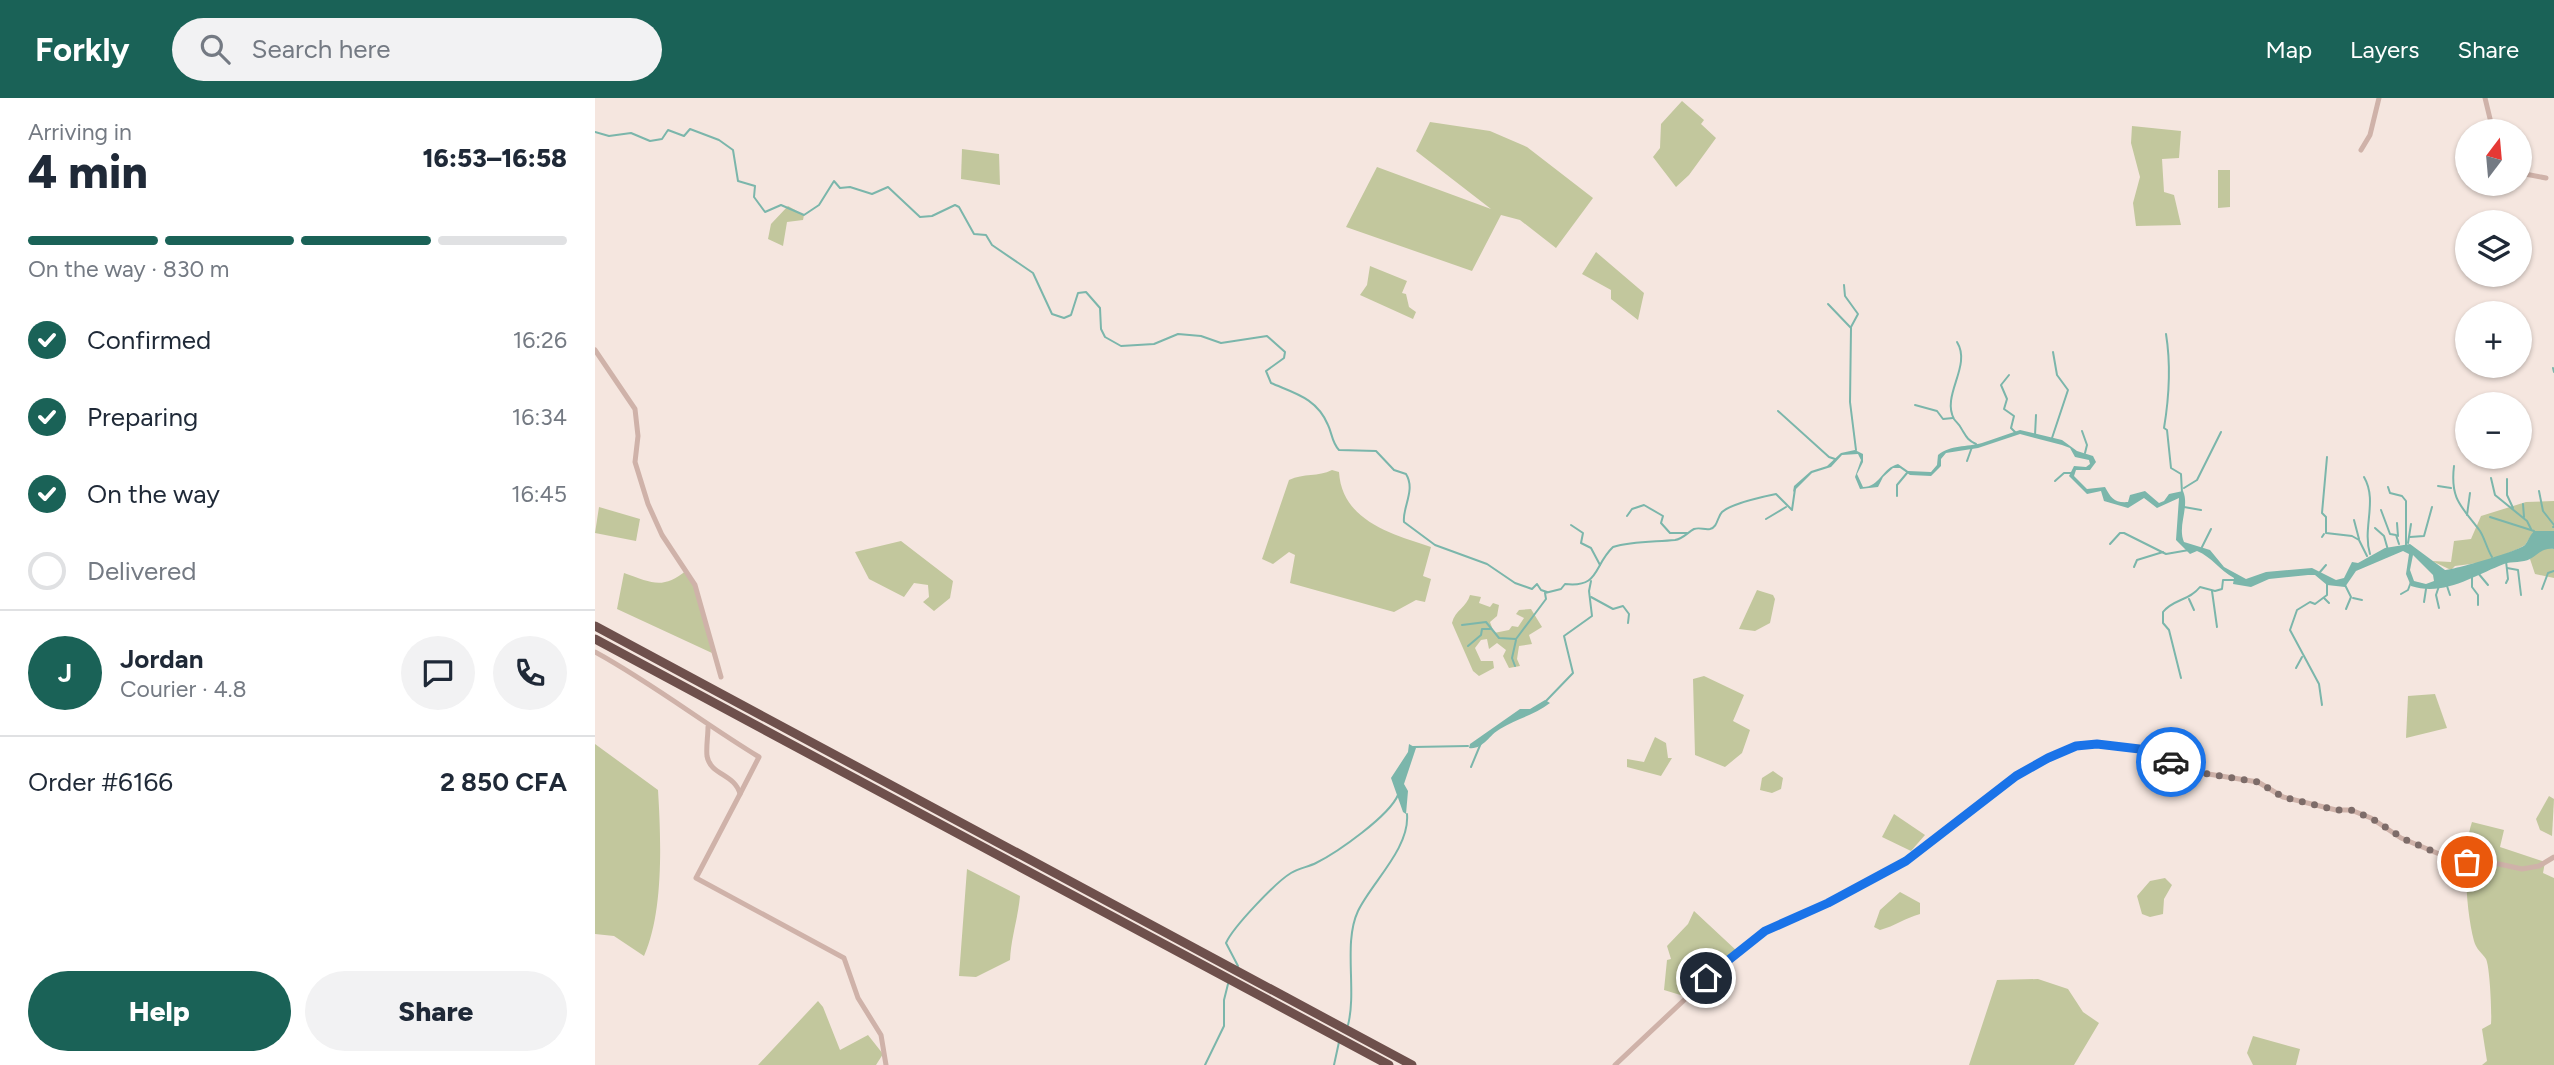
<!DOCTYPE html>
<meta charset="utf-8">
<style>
body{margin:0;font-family:Figtree,sans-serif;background:#f2f2f3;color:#1f2937;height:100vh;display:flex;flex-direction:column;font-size:26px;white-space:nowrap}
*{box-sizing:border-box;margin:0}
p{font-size:23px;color:#747a83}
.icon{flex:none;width:38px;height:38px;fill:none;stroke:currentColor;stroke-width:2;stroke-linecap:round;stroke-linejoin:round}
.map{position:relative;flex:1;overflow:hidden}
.side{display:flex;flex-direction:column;background:#fff;width:595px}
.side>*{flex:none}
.needle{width:46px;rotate:16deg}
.buttons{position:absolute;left:1860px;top:21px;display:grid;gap:14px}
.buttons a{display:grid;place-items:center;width:77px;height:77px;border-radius:50%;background:#fff;box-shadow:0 2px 5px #0004;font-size:35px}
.pin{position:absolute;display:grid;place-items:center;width:60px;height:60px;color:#fff;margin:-30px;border:4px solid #fff;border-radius:50%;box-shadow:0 2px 7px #0007}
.courier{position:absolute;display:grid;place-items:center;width:70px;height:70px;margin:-35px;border:5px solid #1a73e8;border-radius:50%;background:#fff;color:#222;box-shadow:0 2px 9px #0007}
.overview em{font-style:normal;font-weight:800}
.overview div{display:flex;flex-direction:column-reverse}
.overview{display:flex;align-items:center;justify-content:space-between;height:119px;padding:0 28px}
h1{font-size:46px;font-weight:800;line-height:52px}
.bar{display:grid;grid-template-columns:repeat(4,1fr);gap:10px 7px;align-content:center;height:84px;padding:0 28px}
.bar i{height:9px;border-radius:5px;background:#e0e1e3}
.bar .current{background:#1a6257}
.bar p{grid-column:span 4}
.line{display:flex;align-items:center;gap:18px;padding:0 28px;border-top:2px solid #e0e1e3}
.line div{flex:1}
.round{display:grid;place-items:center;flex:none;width:74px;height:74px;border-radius:37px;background:#f2f2f3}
ol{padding:0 28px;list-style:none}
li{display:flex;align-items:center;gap:21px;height:77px}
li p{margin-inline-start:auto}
li .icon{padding:7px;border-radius:50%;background:#1a6257;color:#fff;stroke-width:4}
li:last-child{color:#747a83}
li i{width:38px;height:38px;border:4px solid #e0e1e3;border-radius:50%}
.cta{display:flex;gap:14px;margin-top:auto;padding:14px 28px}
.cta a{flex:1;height:80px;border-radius:42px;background:#1a6257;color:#fff;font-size:28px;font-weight:800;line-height:80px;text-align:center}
.cta a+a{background:#f2f2f3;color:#1f2937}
header{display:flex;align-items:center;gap:42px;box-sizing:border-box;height:98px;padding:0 35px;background:#1a6257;color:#fff}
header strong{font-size:33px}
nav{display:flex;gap:38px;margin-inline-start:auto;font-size:24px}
.search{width:490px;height:63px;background:#f2f2f3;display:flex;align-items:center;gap:18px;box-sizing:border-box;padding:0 24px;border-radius:38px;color:#747a83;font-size:26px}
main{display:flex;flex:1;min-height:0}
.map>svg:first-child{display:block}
.green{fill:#c2c79d}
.water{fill:#7bb6ab;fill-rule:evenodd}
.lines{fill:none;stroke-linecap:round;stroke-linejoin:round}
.stream{stroke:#7bb6ab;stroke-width:2}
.minor{stroke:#cfb2a9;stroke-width:5}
.trunk{stroke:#6e504c;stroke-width:9}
.done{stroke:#7d6c69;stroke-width:7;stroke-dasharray:0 12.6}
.route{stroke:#1a73e8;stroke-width:9}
</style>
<header>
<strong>Forkly</strong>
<div class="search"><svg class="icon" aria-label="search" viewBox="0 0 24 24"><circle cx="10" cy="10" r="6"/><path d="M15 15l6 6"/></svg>Search here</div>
<nav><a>Map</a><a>Layers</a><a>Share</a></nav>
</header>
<main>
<section class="side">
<div class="overview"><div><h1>4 min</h1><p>Arriving in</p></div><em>16:53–16:58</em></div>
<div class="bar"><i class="current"></i><i class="current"></i><i class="current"></i><i></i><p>On the way · 830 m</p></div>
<ol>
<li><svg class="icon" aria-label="check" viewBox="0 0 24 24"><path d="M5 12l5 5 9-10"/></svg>Confirmed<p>16:26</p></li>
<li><svg class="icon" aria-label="check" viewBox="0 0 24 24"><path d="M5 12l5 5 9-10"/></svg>Preparing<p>16:34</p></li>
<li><svg class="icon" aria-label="check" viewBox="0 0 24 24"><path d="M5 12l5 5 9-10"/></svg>On the way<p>16:45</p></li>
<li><i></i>Delivered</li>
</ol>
<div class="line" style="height:126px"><b class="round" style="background:#1a6257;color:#fff">J</b><div><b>Jordan</b><p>Courier · 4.8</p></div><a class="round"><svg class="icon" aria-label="chat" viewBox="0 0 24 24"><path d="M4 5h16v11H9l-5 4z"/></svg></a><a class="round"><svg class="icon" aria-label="phone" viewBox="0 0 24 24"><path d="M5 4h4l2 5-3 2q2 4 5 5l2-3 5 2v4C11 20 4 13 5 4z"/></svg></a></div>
<div class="line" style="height:91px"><div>Order #6166</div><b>2 850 CFA</b></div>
<div class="cta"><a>Help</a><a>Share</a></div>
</section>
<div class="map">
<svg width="1959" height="967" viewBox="0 0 1959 967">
<rect width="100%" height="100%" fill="#f5e6df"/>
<g class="green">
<polygon points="1087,3 1109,22 1106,26 1121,40 1094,77 1081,89 1058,59 1065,50 1066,26"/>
<polygon points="835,24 895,33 932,49 998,100 961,150 925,122 906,117 877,173 751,129 782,69 896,111 821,53"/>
<polygon points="1537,28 1586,33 1584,60 1567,61 1569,94 1579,97 1586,127 1541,128 1538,105 1545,79 1536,45"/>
<polygon points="367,51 404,56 405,87 366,81"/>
<polygon points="1623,72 1635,72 1635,109 1623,110"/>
<polygon points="193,108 209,117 208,122 192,124 188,148 173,141 176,126"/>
<polygon points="1001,154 1049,195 1043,222 1016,201 1016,192 987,176"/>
<polygon points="775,168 812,183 807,195 811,196 814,209 821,214 818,221 765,197 772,187"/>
<path d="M 737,372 L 744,374 C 747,423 797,436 836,449 L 828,478 L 836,481 L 830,504 L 821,502 L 799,514 L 695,485 L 700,457 L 694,454 L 678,466 L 667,461 L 694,382 C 709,375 723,379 737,372 Z"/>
<polygon points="1959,403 1959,433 1939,433 1930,447 1923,451 1891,464 1860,468 1856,472 1837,463 1856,464 1859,443 1876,441 1886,418 1931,404"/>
<polygon points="4,409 45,421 41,443 0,435"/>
<polygon points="306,443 358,483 355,500 339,513 328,504 334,499 333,487 319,485 309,499 274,481 260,454"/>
<polygon points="1952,450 1959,451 1959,480 1940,476 1935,461 1941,454"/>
<path d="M 92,472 L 100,487 L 117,555 L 22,511 L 29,475 C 58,485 67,492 92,472 Z"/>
<polygon points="1162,492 1178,497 1180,501 1175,525 1160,533 1144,531"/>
<path d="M 875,497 L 886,499 L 884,505 L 895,509 L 898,505 L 904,507 L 902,518 L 895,524 L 899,535 L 914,532 L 917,528 L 923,529 L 929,520 L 921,516 L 924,512 L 936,511 L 947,529 L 934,537 L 937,546 L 924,548 L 922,561 L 925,568 L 914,570 L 908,558 L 911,552 L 902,545 L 894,551 L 892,541 L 886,542 L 880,550 L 886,563 L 898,563 L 899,570 L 884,578 L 878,573 L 857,525 C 860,512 872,509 875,497 Z"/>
<polygon points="1109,578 1149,597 1138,623 1155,632 1147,655 1130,669 1100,657 1098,581"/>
<polygon points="1840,596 1852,630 1811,640 1813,598"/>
<polygon points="1060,639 1071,645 1073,660 1077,660 1066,678 1032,669 1032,661 1049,664"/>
<path d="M 0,646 L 63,692 C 66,741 69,813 49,858 L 19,838 L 0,836 Z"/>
<polygon points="1178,673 1188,680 1186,691 1177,695 1165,692 1167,680"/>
<polygon points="1954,698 1959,701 1957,738 1945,732 1941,721"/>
<polygon points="1299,716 1330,737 1316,753 1287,739"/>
<path d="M 1877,724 L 1909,732 L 1905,749 L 1950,764 L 1948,775 L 1959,780 L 1959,967 L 1887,967 L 1892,963 L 1887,931 L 1896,926 C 1897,917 1895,869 1891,861 C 1887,855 1881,851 1879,843 C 1871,813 1867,753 1877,724 Z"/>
<path d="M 372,771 L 425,798 C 423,820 416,840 415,862 L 381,879 L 364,878 Z"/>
<polygon points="1570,780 1577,787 1569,801 1568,816 1555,819 1547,816 1542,798 1555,783"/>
<path d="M 1305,794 L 1325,805 L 1325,816 C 1310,820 1300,828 1285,832 L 1279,829 L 1285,812 Z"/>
<polygon points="1099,813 1143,854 1092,899 1069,892 1072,862 1076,861 1072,848 1093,826"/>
<polygon points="1443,881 1473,891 1488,914 1504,925 1479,967 1374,967 1402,882"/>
<polygon points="223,903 228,909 245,952 273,937 288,956 281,967 163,967"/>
<polygon points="1658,938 1705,951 1701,967 1658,967 1652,955"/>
</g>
<g class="water">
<path d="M 1425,332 L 1467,342 L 1482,353 L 1498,358 L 1501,364 L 1495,372 L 1481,372 L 1479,378 L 1492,391 L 1510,389 C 1516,400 1519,405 1533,404 L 1535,397 L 1550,393 L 1564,405 L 1569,403 L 1574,396 L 1588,393 C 1595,409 1582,428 1589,444 L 1615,452 L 1629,469 L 1651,481 L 1671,474 L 1717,470 L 1741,482 L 1749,480 L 1757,464 L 1763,465 L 1790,450 L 1815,446 L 1850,472 C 1858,472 1924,453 1930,447 C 1933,443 1935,437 1939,433 L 1959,433 L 1959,451 C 1947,450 1945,455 1935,461 C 1928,465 1917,463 1909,466 C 1880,477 1849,499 1816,488 L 1811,476 L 1814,456 L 1808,453 L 1761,473 L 1750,489 L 1732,487 L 1720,477 L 1713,477 L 1674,481 L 1656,489 L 1638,486 L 1639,480 C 1624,472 1617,459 1602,453 L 1595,456 L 1581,442 L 1584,400 L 1562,410 L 1549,400 L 1533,410 L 1509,403 L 1506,393 L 1492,396 L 1474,378 L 1479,368 L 1491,369 L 1495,366 L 1494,362 L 1480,359 L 1475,350 L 1467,347 L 1425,336 L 1383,350 L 1351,355 L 1346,361 L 1346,368 L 1336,378 L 1315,377 L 1305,370 L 1298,370 L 1288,379 L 1283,389 L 1265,391 L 1260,379 L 1266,362 L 1263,356 L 1247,357 L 1236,369 L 1217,375 L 1198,394 L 1199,388 L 1216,373 L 1232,368 L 1246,355 L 1260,352 L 1268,356 L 1268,364 L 1262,376 L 1268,389 C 1285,389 1287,370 1303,366 L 1313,373 L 1336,374 L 1342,367 L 1343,357 C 1355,347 1372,349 1387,345 C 1400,341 1412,336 1425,332 ZM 1818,457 L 1838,477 L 1839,483 L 1831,486 L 1819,483 L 1815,472 Z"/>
<path d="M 950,602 L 955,605 C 940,617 921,621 905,631 C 894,637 888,652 874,650 L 875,646 L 925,611 L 935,611 Z"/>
<polygon points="814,646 821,650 809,686 813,693 811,716 808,714 796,680 813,654"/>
</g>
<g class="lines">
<g class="stream">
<path d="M 0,34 L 14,38 L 36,35 L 55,43 L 67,41 L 73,32 L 89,38 L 95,31 L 124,42 L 138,52 L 143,83 L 160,88 L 159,99 L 170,114 L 186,107 L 209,117 L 224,107 L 239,83 L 245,90 L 255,89 L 277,96 L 293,89 L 325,119 L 337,118 L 360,107 L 364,109 L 379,136 L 391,137 L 397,147 L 438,175 L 457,216 L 469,220 L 476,217 L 483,195 L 491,194 L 505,210 L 506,231 L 510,239 L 526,248 L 559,246 L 583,236 L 606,238 L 626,245 L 672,238 L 690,254 L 689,260 L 671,273 L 676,285 C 699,295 722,300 733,327 C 737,335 737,345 744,352 L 781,353 L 799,372 L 811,376 C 821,392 807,410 809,424 L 840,447 L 892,466 L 920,485 L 937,491 L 942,486 L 946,492 L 952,494"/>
<polyline points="1249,187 1250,198 1263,216 1256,229"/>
<polyline points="1233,206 1256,230 1255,304 1261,352"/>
<path d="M 1571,236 C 1576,267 1574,300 1569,330 L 1572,332 L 1576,370 L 1586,376 L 1587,395"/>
<path d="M 1362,244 C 1377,268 1346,297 1359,321 C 1361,324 1365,327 1366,330 C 1371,338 1372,342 1381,346"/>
<polyline points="1958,270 1959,274"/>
<polyline points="1414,277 1406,287 1412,301 1409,311 1419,318 1416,330 1421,335"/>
<polyline points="1320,307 1342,313 1348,321 1358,320"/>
<polyline points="1183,313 1234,359 1240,361"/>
<polyline points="1487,333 1492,347 1490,355"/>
<polyline points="1440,337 1441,317"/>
<polyline points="1457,340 1473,292 1462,277 1458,254"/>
<polyline points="1732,359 1727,415 1731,419 1731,435 1757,438 1764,442 1772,458"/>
<polyline points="1372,363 1377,349"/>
<path d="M 1859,368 C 1855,401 1866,408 1885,433 C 1890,441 1892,451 1897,459"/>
<path d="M 1769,379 C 1783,403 1767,430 1775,456"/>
<polyline points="1896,380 1900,397 1932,423 1936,431"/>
<polyline points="1912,381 1912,397 1918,410"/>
<polyline points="1460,383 1469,375 1476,375"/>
<polyline points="1843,388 1856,390"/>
<polyline points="1793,389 1795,395 1807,398 1811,403 1811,447"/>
<polyline points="1589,390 1602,382 1626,334"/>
<polyline points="1944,393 1948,413 1959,427"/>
<polyline points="1302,398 1302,387 1312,375"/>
<polyline points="1928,406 1929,419"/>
<polyline points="1589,409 1606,412"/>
<polyline points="1786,412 1795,436 1801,437 1804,446"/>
<polyline points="1872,417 1875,395"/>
<polyline points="1032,418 1037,411 1049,407 1068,418 1066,425 1075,435 1092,435"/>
<polyline points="1895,419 1939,433"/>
<polyline points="1171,421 1191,409"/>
<polyline points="1759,422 1764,441"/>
<polyline points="1802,425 1803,438"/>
<polyline points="976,427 988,435 986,445 996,450 1005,467"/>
<polyline points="1958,429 1959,429"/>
<polyline points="1780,430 1789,438 1793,452"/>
<polyline points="1727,439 1729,436"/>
<polyline points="1815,439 1829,438 1837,409"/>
<polyline points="1813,445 1816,426"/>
<polyline points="1515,446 1525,435 1529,435 1571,456 1594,452"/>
<polyline points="1606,451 1616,431"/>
<polyline points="1539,469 1542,462 1568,454"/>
<polyline points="1912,470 1923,472 1926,497"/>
<polyline points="1725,474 1731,467"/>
<polyline points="1883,475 1893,487"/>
<polyline points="1877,477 1877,489 1883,497 1883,507"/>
<polyline points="1911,485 1913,481 1911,463"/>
<polyline points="1750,487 1756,499 1751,511"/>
<polyline points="1852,488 1855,497"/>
<polyline points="1947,491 1953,475 1959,473"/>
<polyline points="1617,493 1622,529"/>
<polyline points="1806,496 1813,492 1816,484"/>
<polyline points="996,499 1018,511 1028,508 1034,516 1033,525"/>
<polyline points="1729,500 1734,505"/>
<polyline points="1758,500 1767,502"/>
<polyline points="1594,501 1599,512"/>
<polyline points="1829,504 1831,491"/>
<polyline points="1844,510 1841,497 1844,488"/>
<path d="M 867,527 L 891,524 L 904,540 L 921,541 L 951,501 L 950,495 L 966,491 L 970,486 C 1005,490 998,468 1018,449 C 1037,443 1060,444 1080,442 C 1088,441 1093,434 1099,431 C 1105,429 1109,432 1115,431 C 1123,429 1122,419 1127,414 C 1137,405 1167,399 1181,396 L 1197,412 L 1200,391"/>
<polyline points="873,548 886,537 887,531 895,531"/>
<polyline points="920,568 917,560 921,542"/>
<polyline points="1701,570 1707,559"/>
<path d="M 1586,580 L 1574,532 L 1568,525 L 1568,514 C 1578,501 1594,503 1605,489 L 1620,493 L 1627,491 L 1628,482 L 1641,482"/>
<polyline points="951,603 978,575 969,538 997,518 994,493 996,483"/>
<polyline points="1727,607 1724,586 1695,532 1702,512 1715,504 1720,506 1732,497 1732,486"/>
<polyline points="818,649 873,648"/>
<polyline points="876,669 886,645"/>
<path d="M 643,868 L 631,845 C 638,829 681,784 696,775 C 704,770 713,769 721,765 C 743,754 794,718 803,697"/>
<path d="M 753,927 C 762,892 748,845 763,813 C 777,784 815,750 812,716"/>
<polyline points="610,967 629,928 629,902 633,886"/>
<polyline points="739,967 744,944"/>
</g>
<g class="minor">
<polyline points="1890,0 1898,33"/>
<polyline points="1766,52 1775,37 1784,0"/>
<polyline points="1925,75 1951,80"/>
<polyline points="0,252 40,311 43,338 40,364 53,406 67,437 100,487 126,579"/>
<path d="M 0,554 C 57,585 108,625 164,659 L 145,696"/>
<path d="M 113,629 C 113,638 111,649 112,658 C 115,677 140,676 145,696 L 101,780 L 249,860 L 263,900 L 286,937 L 291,967"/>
<polyline points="1020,967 1119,874 1170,833 1233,805 1311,763 1421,678 1481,648 1501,646 1553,652 1607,675 1663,684 1688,699 1741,712 1756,712 1776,720 1806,740 1861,763 1904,766 1927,771 1944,768 1959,759"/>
</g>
<g class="trunk">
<polyline points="0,528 817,967"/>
<polyline points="0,541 794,967"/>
</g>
</g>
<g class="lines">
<polyline class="done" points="1576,664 1607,675 1663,684 1688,699 1741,712 1756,712 1776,720 1809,741 1861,763 1872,764"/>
<polyline class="route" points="1111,880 1170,833 1233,805 1311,763 1421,678 1453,660 1481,648 1502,646 1553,652 1576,664"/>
</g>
</svg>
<div class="buttons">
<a><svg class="needle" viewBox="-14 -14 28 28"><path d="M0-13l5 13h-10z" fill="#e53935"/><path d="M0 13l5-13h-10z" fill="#747a83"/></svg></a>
<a><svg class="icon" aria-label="layers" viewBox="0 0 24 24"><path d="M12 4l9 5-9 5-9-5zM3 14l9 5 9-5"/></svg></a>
<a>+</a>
<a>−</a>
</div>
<div class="pin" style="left:1872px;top:764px;background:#ea580c"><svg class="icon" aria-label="bag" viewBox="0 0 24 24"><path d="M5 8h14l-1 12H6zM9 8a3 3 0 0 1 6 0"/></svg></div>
<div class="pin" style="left:1111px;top:880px;background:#1f2937"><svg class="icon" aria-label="home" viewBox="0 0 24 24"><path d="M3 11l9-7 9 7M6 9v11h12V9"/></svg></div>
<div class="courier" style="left:1576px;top:664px"><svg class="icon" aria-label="car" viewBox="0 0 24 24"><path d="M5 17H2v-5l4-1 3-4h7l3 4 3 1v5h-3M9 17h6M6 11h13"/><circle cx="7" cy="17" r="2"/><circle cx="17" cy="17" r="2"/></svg></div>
</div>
</main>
